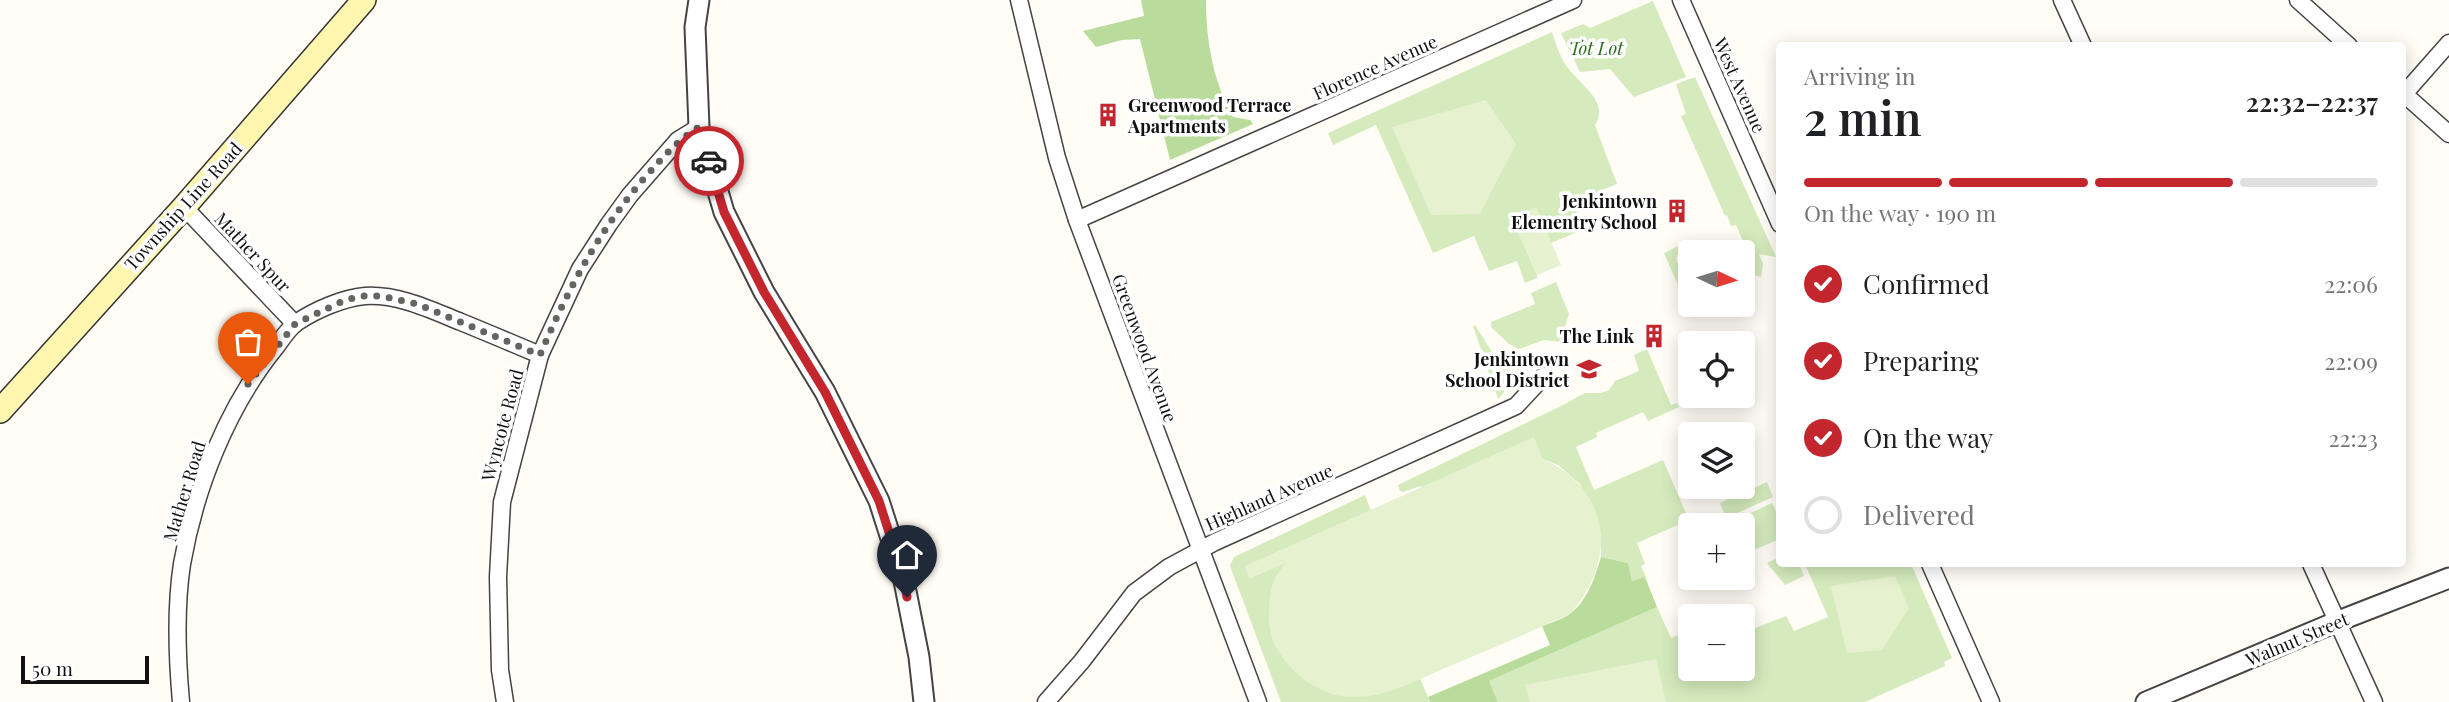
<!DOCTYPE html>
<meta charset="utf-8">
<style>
body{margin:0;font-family:"Playfair Display",serif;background:#f6f6f6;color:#202124;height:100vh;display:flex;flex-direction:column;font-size:26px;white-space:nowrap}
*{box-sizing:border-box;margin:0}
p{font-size:23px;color:#757577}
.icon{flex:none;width:38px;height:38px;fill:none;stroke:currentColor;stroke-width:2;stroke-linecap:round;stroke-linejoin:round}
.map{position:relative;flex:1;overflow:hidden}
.panel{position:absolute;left:1776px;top:42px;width:630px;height:525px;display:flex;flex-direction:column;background:#fff;border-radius:7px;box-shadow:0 4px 18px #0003}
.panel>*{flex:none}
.needle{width:46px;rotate:94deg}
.buttons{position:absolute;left:1678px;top:240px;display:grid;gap:14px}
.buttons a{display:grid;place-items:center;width:77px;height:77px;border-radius:7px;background:#fff;box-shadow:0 4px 18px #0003;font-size:35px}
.scale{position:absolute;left:21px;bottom:18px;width:128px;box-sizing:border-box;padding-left:7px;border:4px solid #111;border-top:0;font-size:19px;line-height:24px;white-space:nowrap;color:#111;-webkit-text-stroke:5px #fff;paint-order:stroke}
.pin{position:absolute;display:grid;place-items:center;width:60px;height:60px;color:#fff;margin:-72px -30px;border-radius:50% 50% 50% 0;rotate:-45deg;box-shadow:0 0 7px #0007}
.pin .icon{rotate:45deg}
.courier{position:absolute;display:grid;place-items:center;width:70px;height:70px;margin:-35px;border:5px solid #c4262e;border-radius:50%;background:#fff;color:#222;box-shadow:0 2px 9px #0007}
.head em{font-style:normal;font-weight:600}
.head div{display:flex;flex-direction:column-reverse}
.head{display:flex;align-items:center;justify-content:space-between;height:119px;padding:0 28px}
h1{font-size:46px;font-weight:600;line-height:52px}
.bar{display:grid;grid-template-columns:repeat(4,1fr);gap:10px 7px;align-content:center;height:84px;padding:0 28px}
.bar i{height:9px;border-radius:5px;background:#e0e0e0}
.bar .current{background:#c4262e}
.bar p{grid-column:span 4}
ol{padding:0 28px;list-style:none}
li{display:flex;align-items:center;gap:21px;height:77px}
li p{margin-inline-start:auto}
li .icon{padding:7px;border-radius:50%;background:#c4262e;color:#fff;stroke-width:4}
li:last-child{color:#757577}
li i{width:38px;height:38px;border:4px solid #e0e0e0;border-radius:50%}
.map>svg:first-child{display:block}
.green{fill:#d5ebbd}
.forest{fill:#b9dc9c}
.pitch{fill:#e6f2cf}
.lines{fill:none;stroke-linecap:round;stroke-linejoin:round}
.minor-casing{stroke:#444;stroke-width:19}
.tertiary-casing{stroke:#444;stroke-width:23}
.secondary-casing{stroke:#333;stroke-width:26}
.minor{stroke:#fff;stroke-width:16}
.tertiary{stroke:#fff;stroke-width:19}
.secondary{stroke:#fff6b0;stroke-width:23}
.done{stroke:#646461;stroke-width:7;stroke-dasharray:0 12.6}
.route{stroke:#c4262e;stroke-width:9}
.labels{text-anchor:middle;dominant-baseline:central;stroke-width:7;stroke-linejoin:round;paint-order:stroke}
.park-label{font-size:18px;font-style:italic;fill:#2f6b1f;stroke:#fff}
.street-label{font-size:18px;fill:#111;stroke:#fff}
.poi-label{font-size:18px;font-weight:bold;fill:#111;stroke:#fff;text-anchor:end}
</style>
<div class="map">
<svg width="2449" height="702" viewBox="0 0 2449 702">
<rect width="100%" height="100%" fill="#fffdf5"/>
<g class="green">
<polygon points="1653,1 1686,77 1634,97 1610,69 1580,72 1561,33 1583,24 1590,28"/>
<path d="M 1552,32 C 1555,42 1559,54 1565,64 C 1577,83 1611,101 1595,125 L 1617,184 L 1582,198 L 1583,203 C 1576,213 1577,219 1582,230 L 1551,243 L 1536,208 L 1512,218 L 1537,275 L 1537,278 L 1525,283 L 1517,261 L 1489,271 L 1474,236 L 1433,253 L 1376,125 L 1333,145 L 1328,133 Z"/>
<polygon points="1695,77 1776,257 1759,254 1763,264 1761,277 1743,272 1743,252 1737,252 1746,248 1736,225 1731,226 1727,215 1725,216 1681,116 1686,114 1676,84"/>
<polygon points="1678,246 1680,250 1676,258 1677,263 1689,268 1690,290 1685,289 1681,292 1664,253"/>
<polygon points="1556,282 1569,314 1560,342 1544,340 1519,349 1509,344 1491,327 1491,322 1535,304 1531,293"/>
<path d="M 1475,325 L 1492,352 L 1513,363 C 1508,377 1510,388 1498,399 L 1473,326 Z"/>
<polygon points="1647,349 1671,405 1677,403 1679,407 1648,421 1643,412 1596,433 1597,437 1576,447 1594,490 1663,460 1689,520 1637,543 1645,564 1641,566 1646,577 1632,581 1628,563 1601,557 1600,528 1580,484 1558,465 1543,459 1505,453 1422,488 1421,486 1403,492 1400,491 1398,485 1559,407 1585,393 1601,393 1609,390 1615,381 1639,371 1634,355"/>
<polygon points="1767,482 1773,497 1726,518 1720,503"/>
<path d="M 1365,495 L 1371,511 L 1245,567 L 1250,578 L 1287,562 L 1273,588 L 1269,624 C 1279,635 1317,687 1325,691 C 1357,702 1391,690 1420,678 L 1430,702 L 1281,702 L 1230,566 L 1234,557 Z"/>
<polygon points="1772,503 1780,520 1780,539 1749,552 1748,550 1743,552 1743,525 1725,525"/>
<polygon points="1780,557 1780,564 1799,564 1804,576 1785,585 1767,563"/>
<polygon points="1805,564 1911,564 1952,658 1944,662 1945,666 1865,702 1498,702 1489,681 1657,607 1671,638 1690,630 1690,668 1743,668 1743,633 1786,616 1794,631 1828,617"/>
</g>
<g class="forest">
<path d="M 1141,0 L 1206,0 C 1206,41 1213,81 1233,117 L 1250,120 L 1253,124 L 1170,160 L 1140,39 L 1122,40 L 1096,47 L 1083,31 L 1144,16 Z"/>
<path d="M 1601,557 L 1628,563 L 1632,581 L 1645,577 L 1657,607 L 1489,681 L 1498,702 L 1430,702 L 1428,697 L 1550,645 L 1542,626 C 1551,623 1560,620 1568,615 C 1587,603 1595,577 1601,557 Z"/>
</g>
<g class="pitch">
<polygon points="1486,100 1516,144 1480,214 1431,215 1392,127"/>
<polygon points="1536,207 1561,265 1537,275 1512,218"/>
<path d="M 1534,437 L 1543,459 C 1611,490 1618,560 1570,614 C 1533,631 1495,647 1457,663 C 1424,676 1387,699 1350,697 C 1319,695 1293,675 1277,649 C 1266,634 1267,592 1276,576 C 1279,572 1283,567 1285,563 L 1249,578 L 1245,566 Z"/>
<polygon points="1895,576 1909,608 1882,650 1847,653 1831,586"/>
<polygon points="1656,659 1666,702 1530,702 1525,685"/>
</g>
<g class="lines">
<g class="minor-casing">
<g id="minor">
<polyline points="1019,0 1057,158 1077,220 1258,702"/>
<polyline points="1681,0 1780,224"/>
<polyline points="2062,0 2083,46"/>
<polyline points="2298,0 2349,46"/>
<polyline points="2403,93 2449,134"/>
<polyline points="2404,94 2449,43"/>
<polyline points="184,207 295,324"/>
<polyline points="1077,220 1573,0"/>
<polyline points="1930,564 1991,702"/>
<polyline points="2311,564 2374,702"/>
<path d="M 181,702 C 177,657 175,609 182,564 C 195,489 227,407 276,347 C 282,339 288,329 296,323 C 315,310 343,298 365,296 C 399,294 431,310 461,322 C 488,333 514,344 540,355"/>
<polyline points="505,702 500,670 498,577 502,502 540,355 580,269 609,224 630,195 678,140 699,127"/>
<polyline points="1046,702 1082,661 1134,593 1169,567 1215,542 1516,406 1544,376"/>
</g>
</g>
<g class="tertiary-casing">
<g id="tertiary">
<polyline points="699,0 695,27 699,127 724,212 764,292 825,392 879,501 903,576 919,657 924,702"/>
<polyline points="2146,702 2336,622 2449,578"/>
</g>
</g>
<g class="secondary-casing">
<polyline id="secondary" points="0,411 184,207 364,0"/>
</g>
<use href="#minor" class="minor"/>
<use href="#tertiary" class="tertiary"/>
<use href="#secondary" class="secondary"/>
</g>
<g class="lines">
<path class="done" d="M 248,384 L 295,324 L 345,300 L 364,296 L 382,296 L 417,304 L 540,355 C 568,289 600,228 648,174 C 664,156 678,140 699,127 L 709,161"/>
<polyline class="route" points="709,161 724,212 764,292 825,392 879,501 903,576 907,597"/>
</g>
<defs>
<g id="building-bare" transform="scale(1.89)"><path d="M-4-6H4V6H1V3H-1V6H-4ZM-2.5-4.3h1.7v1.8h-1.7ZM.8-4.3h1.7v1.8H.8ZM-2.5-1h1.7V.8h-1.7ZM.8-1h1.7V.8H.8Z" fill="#c4262e" stroke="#fff" stroke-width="2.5" paint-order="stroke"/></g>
<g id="school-bare" transform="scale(1.89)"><path d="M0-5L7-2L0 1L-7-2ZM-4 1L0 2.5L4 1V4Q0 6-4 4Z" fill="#c4262e" stroke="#fff" stroke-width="2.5" paint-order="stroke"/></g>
</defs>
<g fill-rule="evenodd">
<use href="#building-bare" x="1108" y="115"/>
<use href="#building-bare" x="1677" y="211"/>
<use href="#building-bare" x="1654" y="336"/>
<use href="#school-bare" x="1589" y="369"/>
</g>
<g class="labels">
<g class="park-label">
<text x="1596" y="48">Tot Lot</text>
</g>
<g class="street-label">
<text transform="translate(1375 67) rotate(-24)">Florence Avenue</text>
<text transform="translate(1740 85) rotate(66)">West Avenue</text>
<text transform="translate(183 206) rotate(-48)">Township Line Road</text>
<text transform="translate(253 252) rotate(47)">Mather Spur</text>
<text transform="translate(1145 348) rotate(70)">Greenwood Avenue</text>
<text transform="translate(502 425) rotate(-75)">Wyncote Road</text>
<text transform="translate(184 491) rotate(-73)">Mather Road</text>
<text transform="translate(1269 497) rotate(-24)">Highland Avenue</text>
<text transform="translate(2297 639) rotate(-23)">Walnut Street</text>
</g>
<g class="poi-label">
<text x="1128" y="105" text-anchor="start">Greenwood Terrace<tspan x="1128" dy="21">Apartments</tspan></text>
<text x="1657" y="201">Jenkintown<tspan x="1657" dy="21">Elementry School</tspan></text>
<text x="1634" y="336">The Link</text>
<text x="1569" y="359">Jenkintown<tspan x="1569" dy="21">School District</tspan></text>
</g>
</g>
</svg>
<div class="buttons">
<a><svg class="needle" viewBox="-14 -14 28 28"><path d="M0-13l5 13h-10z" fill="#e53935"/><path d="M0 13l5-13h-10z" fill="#757577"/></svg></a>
<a><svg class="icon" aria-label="locate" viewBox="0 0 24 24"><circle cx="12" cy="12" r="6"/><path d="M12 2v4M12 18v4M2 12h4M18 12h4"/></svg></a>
<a><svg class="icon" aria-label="layers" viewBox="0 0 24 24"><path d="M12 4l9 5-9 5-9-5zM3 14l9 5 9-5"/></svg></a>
<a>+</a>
<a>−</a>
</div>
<div class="scale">50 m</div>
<div class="pin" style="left:248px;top:384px;background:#ea580c"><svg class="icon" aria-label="bag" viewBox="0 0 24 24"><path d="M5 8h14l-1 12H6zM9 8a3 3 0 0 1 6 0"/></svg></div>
<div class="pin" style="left:907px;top:597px;background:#1f2937"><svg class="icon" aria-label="home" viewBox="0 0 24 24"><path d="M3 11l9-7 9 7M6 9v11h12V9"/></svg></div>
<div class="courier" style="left:709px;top:161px"><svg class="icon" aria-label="car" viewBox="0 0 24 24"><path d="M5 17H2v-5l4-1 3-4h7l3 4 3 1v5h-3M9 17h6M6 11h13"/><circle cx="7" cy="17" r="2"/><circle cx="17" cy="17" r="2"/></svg></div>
<section class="panel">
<div class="head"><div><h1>2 min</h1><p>Arriving in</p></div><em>22:32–22:37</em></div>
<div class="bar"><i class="current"></i><i class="current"></i><i class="current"></i><i></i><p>On the way · 190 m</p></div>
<ol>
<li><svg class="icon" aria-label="check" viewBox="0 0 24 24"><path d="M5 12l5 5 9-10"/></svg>Confirmed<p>22:06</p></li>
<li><svg class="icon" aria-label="check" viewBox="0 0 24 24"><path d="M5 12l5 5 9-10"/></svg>Preparing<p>22:09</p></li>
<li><svg class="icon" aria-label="check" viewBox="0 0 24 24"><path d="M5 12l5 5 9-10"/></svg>On the way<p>22:23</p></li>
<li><i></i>Delivered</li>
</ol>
</section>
</div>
